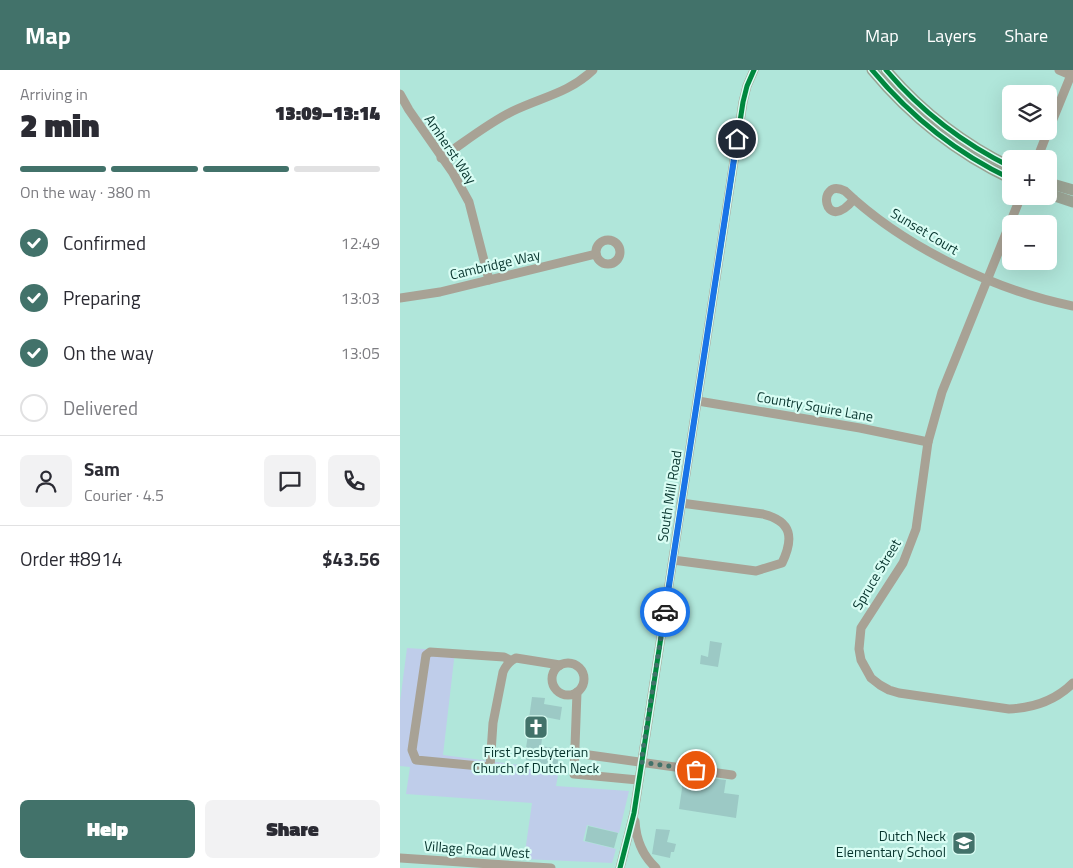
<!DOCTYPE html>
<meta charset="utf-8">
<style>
body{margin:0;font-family:"Titillium Web",sans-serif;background:#f2f2f3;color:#2b2b33;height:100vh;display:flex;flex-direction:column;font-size:19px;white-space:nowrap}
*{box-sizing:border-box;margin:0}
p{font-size:16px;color:#7c7c81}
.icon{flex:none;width:28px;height:28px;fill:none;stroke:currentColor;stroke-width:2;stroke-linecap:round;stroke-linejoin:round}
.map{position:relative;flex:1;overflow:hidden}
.drawer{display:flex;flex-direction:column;background:#fff;width:400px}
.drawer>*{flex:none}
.controls{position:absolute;left:602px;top:15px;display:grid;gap:10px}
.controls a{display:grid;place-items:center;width:55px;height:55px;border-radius:8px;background:#fff;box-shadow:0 5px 20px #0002;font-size:25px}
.pin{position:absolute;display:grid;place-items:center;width:42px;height:42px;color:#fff;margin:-21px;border:2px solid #fff;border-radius:50%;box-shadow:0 1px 5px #0007}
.courier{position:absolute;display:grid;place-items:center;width:50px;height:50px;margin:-25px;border:4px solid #1a73e8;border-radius:50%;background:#fff;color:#222;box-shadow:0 1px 6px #0007}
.overview em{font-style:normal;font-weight:800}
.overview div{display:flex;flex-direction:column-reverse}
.overview{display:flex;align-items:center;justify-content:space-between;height:85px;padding:0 20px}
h1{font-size:32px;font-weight:800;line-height:38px}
.bar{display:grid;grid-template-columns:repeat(4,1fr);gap:8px 5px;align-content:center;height:60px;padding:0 20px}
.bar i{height:6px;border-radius:4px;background:#e1e1e2}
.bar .selected{background:#42726a}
.bar p{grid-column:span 4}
.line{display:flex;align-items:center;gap:12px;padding:0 20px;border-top:1px solid #e1e1e2}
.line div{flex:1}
.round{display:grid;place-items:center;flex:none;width:52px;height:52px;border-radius:8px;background:#f2f2f3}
ol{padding:0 20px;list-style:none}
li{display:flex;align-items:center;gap:15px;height:55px}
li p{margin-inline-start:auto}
li .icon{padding:5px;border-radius:50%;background:#42726a;color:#fff;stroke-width:4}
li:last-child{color:#7c7c81}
li i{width:28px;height:28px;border:2px solid #e1e1e2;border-radius:50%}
.cta{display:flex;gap:10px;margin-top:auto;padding:10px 20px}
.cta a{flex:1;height:58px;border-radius:8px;background:#42726a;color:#fff;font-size:20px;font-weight:800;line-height:58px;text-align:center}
.cta a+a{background:#f2f2f3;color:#2b2b33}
header{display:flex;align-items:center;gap:30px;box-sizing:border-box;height:70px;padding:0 25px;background:#42726a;color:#fff}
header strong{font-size:24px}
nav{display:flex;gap:28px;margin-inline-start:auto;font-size:18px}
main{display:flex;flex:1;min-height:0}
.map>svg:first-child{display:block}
.green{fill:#bfcdea}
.building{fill:#9cc9c5}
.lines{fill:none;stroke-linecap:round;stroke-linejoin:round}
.minor{stroke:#a8a295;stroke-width:9}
.major{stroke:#9aa293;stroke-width:11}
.cycleway-casing{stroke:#d9fdf4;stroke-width:8}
.cycleway{stroke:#00873e;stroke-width:5}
.done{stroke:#42726a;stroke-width:5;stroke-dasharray:0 9}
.route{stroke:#1a73e8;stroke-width:6}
.labels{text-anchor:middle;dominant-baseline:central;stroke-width:4.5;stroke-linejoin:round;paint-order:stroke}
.street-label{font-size:14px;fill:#07342d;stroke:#d9fdf4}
.poi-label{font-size:14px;fill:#07342d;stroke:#d9fdf4}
</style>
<header>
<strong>Map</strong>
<nav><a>Map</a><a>Layers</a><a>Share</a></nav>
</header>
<main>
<section class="drawer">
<div class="overview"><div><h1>2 min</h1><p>Arriving in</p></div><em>13:09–13:14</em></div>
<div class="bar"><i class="selected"></i><i class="selected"></i><i class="selected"></i><i></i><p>On the way · 380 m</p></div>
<ol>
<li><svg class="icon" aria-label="check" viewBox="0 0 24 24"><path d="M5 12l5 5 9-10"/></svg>Confirmed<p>12:49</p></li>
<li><svg class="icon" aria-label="check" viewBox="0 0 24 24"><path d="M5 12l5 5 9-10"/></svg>Preparing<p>13:03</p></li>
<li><svg class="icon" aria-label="check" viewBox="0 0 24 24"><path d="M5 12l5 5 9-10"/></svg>On the way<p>13:05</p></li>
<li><i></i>Delivered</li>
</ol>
<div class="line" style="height:90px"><a class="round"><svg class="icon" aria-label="person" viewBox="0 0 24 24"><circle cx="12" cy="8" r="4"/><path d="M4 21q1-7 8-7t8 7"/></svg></a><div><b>Sam</b><p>Courier · 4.5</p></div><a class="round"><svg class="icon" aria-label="chat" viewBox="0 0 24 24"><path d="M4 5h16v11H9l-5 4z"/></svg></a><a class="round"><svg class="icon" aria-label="phone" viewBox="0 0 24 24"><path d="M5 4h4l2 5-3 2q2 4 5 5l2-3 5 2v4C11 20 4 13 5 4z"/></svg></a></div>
<div class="line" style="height:65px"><div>Order #8914</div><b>$43.56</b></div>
<div class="cta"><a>Help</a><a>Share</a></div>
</section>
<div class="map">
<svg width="673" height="798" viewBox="0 0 673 798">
<rect width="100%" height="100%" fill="#b0e6da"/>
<polygon class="green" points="7,578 55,581 43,685 159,700 156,716 229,721 219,763 187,755 183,771 216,779 212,793 124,789 132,733 6,724 10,697 0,696 0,632"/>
<g class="building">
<polygon points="310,571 322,573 318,597 300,594 301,585 308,587"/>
<polygon points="132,627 145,628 144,634 162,637 160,650 145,647 141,676 160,679 157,697 130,693 131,691 126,690 127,686 125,685 128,664 127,663"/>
<polygon points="284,705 326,710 324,723 339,725 336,748 279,739"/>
<polygon points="188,756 218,763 214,778 185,771"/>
<polygon points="256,759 270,760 267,772 276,774 274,782 271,782 270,788 252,784"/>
</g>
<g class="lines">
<g class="minor">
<polyline points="659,0 673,6"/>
<polyline points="0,24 9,40 53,103 69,132 89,210"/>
<polyline points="649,59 673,0"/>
<path d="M 41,88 C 65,72 88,53 113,41 C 142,27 169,23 193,0"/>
<polyline points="637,89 648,61"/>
<path d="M 621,126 L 542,322 L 528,372 L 516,459 L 503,493 L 461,558 L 459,579 L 461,590 L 471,608 L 480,615 L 489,620 L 499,623 L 609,639 C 634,638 655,631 673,613"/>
<path d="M 454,129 C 423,167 416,106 445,121 C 504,177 594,220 673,236"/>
<circle cx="208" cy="182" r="12"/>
<polyline points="0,228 40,222 196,184"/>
<polyline points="298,331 460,358 528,372"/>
<path d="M 273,490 L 356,501 L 382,493 C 394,468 392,451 363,444 L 281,433"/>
<path d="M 110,590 L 104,587 L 30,582 L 26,585 L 12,680 L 16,690 L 90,697 L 93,653 L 103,602 C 106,595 109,591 116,588 L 160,595"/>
<circle cx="168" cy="609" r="16"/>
<polyline points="177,622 174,704 238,710"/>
<polyline points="175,683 332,705"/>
<path d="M 235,751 C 236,770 242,785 256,798"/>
<polyline points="0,788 151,798"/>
<polyline points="220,798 234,743 343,32 347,16 354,0"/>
</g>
<g class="major">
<path d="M 472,0 C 511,47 556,83 611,109"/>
<path d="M 486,0 C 520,40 564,74 611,97"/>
<polyline points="649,113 673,120"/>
<polyline points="649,124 673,132"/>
</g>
<g class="cycleway-casing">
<g id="cycleway">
<path d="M 472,0 C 511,47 556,83 611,109"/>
<path d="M 486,0 C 520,40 564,74 611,97"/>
<polyline points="220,798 234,743 343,32 347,16 354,0"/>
</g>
</g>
<use href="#cycleway" class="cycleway"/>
</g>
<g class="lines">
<polyline class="done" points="265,542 241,692 296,700"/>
<polyline class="route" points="265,542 337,69"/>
</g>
<defs>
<g id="church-square" transform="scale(1.25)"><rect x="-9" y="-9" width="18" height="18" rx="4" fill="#42726a" stroke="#d9fdf4"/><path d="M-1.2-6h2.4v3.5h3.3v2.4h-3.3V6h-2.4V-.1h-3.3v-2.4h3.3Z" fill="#fff"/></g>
<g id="school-square" transform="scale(1.25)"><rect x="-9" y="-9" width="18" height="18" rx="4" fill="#42726a" stroke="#d9fdf4"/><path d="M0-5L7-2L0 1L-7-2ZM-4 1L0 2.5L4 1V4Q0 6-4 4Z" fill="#fff"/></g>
</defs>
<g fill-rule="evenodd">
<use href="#church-square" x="136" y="657"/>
<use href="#school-square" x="564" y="773"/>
</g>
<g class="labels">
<g class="street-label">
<text transform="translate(51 79) rotate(56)">Amherst Way</text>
<text transform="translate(525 161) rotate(31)">Sunset Court</text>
<text transform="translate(95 194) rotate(-13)">Cambridge Way</text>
<text transform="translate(415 336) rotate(10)">Country Squire Lane</text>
<text transform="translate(269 426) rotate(-81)">South Mill Road</text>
<text transform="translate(476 504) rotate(-59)">Spruce Street</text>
<text transform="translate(77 779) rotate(4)">Village Road West</text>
</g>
<g class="poi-label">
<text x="136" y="681">First Presbyterian<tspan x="136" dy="16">Church of Dutch Neck</tspan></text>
<text x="546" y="765" text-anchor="end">Dutch Neck<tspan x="546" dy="16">Elementary School</tspan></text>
</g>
</g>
</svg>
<div class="controls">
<a><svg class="icon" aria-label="layers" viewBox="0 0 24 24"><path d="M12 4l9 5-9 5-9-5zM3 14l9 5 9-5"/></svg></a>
<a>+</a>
<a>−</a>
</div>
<div class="pin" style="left:296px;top:700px;background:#ea580c"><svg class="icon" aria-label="bag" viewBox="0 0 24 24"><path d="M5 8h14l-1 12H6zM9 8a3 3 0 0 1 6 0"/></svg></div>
<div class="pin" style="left:337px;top:69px;background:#1f2937"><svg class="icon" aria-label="home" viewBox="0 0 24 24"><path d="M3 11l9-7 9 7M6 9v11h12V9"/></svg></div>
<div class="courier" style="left:265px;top:542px"><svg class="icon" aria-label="car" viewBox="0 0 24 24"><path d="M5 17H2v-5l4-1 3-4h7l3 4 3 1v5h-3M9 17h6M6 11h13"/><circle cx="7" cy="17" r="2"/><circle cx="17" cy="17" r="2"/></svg></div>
</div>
</main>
